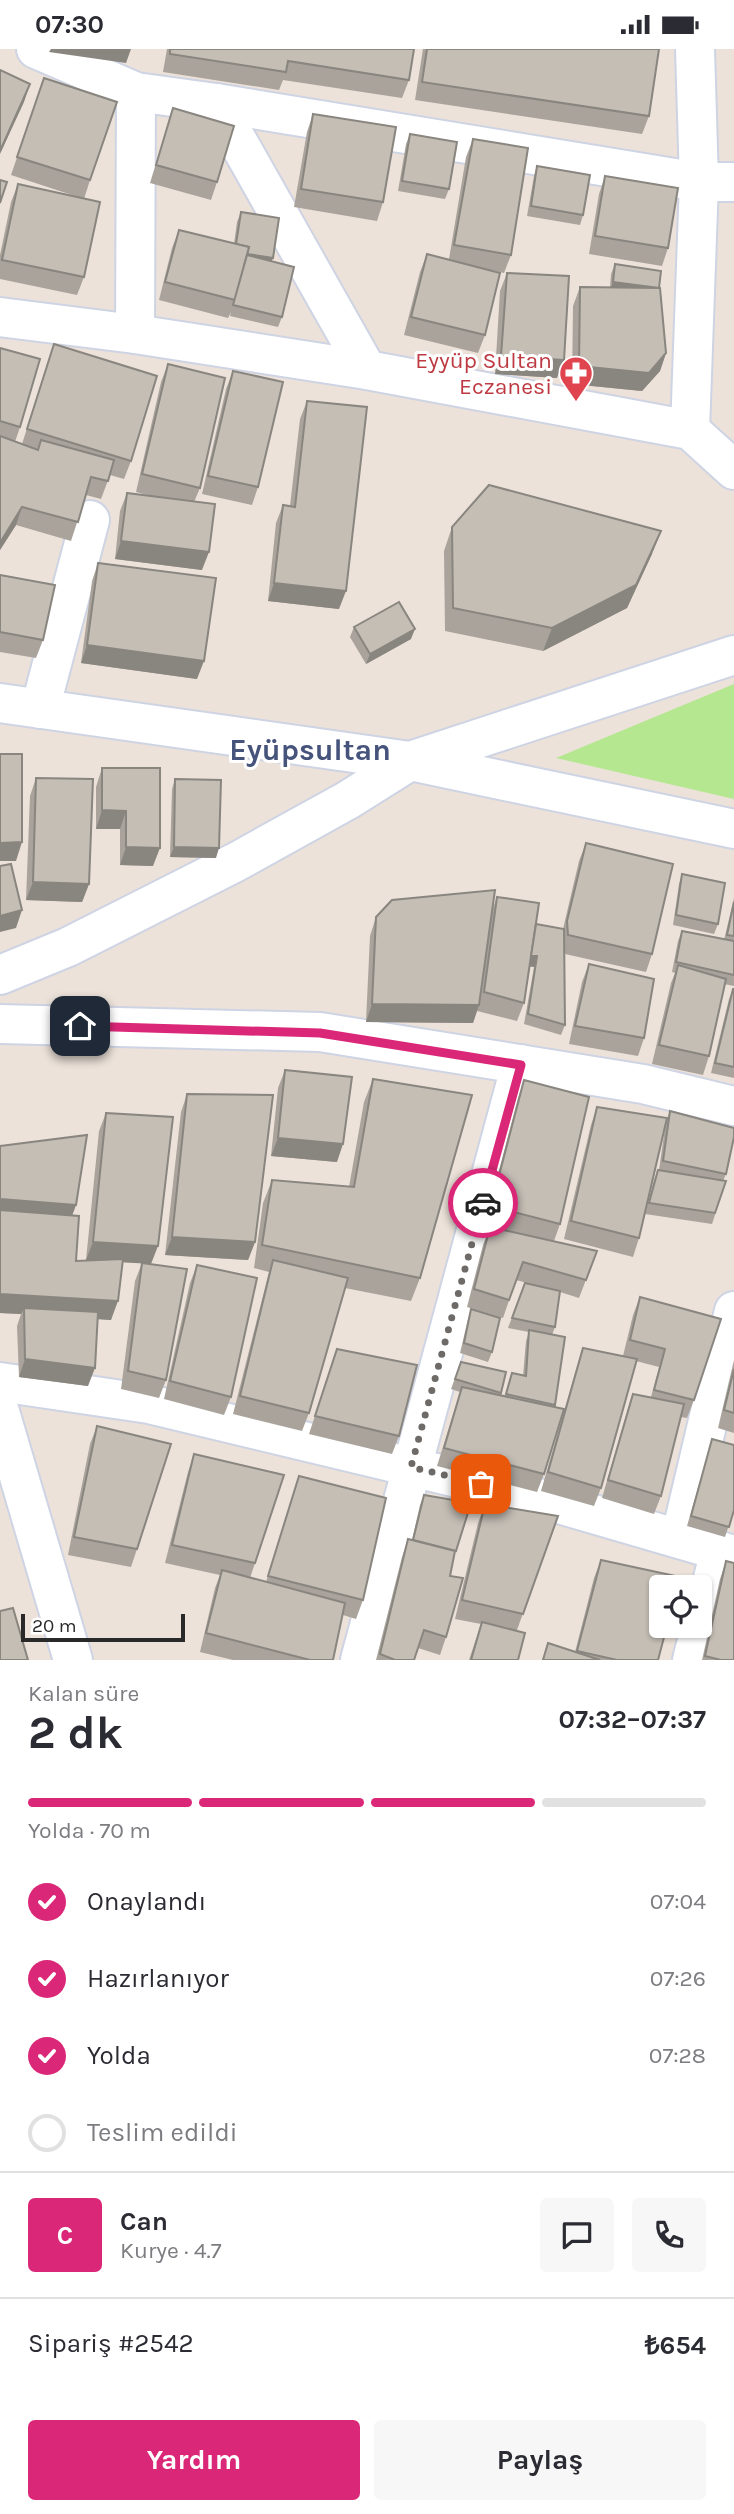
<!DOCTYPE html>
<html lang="tr">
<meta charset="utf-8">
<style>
body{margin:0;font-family:Karla,sans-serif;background:#f7f7f7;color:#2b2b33;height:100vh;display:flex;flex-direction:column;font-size:26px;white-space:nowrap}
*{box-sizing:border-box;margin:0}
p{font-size:23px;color:#7c7c81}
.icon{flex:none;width:38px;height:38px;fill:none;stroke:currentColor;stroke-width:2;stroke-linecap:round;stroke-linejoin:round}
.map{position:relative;height:1611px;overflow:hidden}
.side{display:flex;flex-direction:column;background:#fff;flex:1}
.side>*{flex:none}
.controls{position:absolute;left:649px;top:1526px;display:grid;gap:14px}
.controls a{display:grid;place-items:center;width:63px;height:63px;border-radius:7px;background:#fff;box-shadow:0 2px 5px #0004;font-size:35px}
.scale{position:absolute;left:21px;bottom:18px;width:164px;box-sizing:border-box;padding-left:7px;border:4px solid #292929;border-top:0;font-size:19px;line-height:24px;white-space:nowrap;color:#292929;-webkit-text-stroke:5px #fff;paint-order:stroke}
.pin{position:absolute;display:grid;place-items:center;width:60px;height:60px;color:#fff;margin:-30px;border-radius:14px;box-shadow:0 4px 10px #0006}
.courier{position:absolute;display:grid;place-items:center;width:70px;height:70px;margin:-35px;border:5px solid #db2777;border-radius:50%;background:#fff;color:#222;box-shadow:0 2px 9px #0007}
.overview em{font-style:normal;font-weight:700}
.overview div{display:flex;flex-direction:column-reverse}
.overview{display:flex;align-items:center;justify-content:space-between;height:119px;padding:0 28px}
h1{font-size:46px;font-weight:700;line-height:52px}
.bar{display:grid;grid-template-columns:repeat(4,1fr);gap:10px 7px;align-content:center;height:84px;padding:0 28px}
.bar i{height:9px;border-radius:5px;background:#e1e1e2}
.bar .selected{background:#db2777}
.bar p{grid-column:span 4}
.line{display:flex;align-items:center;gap:18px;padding:0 28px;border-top:2px solid #e1e1e2}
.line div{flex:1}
.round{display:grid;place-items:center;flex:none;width:74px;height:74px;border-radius:7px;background:#f7f7f7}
ol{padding:0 28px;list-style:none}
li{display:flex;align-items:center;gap:21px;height:77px}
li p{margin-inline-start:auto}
li .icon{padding:7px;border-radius:50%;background:#db2777;color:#fff;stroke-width:4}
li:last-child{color:#7c7c81}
li i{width:38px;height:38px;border:4px solid #e1e1e2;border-radius:50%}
.action{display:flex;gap:14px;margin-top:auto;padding:14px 28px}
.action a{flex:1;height:80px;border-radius:7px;background:#db2777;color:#fff;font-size:28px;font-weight:700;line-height:80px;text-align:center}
.action a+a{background:#f7f7f7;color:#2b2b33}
.status{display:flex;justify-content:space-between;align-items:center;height:49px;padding:0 35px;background:#fff;direction:ltr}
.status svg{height:19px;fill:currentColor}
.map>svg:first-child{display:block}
.green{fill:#b5e791}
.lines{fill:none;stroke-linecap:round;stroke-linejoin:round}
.minor-casing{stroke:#ced4e3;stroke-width:42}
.tertiary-casing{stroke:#ced4e3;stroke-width:42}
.minor{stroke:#fff;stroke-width:38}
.tertiary{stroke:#fff;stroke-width:38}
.wall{fill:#a9a39c}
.shaded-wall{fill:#89857f}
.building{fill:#c4beb5;stroke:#89857f;stroke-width:2}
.done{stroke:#6d6a67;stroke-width:7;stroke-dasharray:0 12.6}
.route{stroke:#db2777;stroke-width:9}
.labels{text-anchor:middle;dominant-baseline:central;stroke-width:6;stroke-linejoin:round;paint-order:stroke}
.health-label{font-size:23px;fill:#be3a42;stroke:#fff;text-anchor:end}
.district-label{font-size:30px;font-weight:bold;fill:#46547c;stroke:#fff}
</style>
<div class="status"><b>07:30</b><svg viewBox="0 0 49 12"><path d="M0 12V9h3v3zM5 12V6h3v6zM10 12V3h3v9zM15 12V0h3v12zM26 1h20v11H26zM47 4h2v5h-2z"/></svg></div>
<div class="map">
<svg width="734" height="1611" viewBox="0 0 734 1611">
<rect width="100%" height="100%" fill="#ece2d9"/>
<polygon class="green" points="734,635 734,750 556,709"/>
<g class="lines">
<g class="minor-casing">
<g id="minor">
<polyline points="36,0 136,43 216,54 699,133 734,133"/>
<polyline points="216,54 367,321"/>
<polyline points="0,268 135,285 367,321 690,381 734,421"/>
<polyline points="135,285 136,43"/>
<polyline points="690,381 699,133 695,0"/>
<polyline points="0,654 410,712 734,780"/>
<polyline points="40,660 90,471"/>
<polyline points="0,975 320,983 643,1035 734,1057"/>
<polyline points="0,1333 149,1355 528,1446 734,1506"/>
<polyline points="680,1490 734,1262"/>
<polyline points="360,1611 521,1015"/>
<polyline points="692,1611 720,1502"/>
</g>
</g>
<g class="tertiary-casing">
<g id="tertiary">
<polyline points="0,926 68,898 236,813 348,751 410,712 734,606"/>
<polyline points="0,1363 73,1611"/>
</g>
</g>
<use href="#minor" class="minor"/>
<use href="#tertiary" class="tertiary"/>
</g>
<g class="wall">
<polygon points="167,0 414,0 409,31 402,49 283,31 279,41 163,23"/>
<polygon points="423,0 659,0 649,67 642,85 415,51"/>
<polygon points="44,29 90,131 84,150 11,126"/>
<polygon points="173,59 217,133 211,151 150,134"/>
<polygon points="313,65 383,153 377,172 294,158 307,83"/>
<polygon points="410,85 449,140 445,150 398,142 406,95"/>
<polygon points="473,90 511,206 504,224 491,221 485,286 478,304 404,286 420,223 427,205 449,210 466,108"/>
<polygon points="537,117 583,166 580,176 527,167 534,127"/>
<polygon points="605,127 668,199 662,217 589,205 599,145"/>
<polygon points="18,135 84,228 77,246 0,230 0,206 11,153"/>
<polygon points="241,163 272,213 282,268 278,278 230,267 231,263 228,269 159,251 172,199 179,181 234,195 237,173"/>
<polygon points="615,215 659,239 666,304 660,322 642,342 572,335 573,257 580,238 610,239 611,225"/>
<polygon points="507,224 557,329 495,325 500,242"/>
<polygon points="54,295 131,412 124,430 110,426 101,450 86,446 71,492 16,476 0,501 0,299 20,378 15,393 22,395"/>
<polygon points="168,315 200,439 194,453 202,521 115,510 120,462 127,444 155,448 136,443 161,333"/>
<polygon points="233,322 258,438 252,456 202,445 226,340"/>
<polygon points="307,352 339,560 268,552 276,474 283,456 290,457 300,370"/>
<polygon points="452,478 652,505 627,559 543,602 445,582 444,502"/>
<polygon points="98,514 197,630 81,614 92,532"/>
<polygon points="0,526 43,591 36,609 0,603"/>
<polygon points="354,578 411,590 366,615 350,588"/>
<polygon points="102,719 160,719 153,817 120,816 120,780 96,780 96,738"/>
<polygon points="36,729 89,835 82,853 26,851 30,747"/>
<polygon points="175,730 216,809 170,808 172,740"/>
<polygon points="586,794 652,905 646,923 565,905 565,976 561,986 524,975 534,918 530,917 524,954 517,972 477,962 473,974 366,973 370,887 376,868 492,862 497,848 536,875 563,880 579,812"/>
<polygon points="682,825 718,875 714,885 673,876 679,835"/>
<polygon points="734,849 734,937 724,935 709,1007 703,1026 652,1015 671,934 675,924 672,923 678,892 682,882 724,891"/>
<polygon points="589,915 644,989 638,1007 569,995 582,933"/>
<polygon points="733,940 734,940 734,1029 711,1024 729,950"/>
<polygon points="285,1021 337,1113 271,1107 278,1039"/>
<polygon points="373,1030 420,1229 411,1252 345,1239 309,1364 302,1382 233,1365 269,1223 254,1219 263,1154 272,1131 349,1138 364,1053"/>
<polygon points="524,1031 560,1175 554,1192 597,1202 579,1249 560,1243 555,1278 552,1286 555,1356 544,1425 537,1443 437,1417 460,1343 451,1340 461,1313 506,1323 501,1346 505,1347 512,1324 523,1327 526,1292 529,1283 508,1279 525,1234 531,1235 516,1231 503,1269 467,1258 483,1196 490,1178 521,1185 485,1175 518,1049"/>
<polygon points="187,1045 255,1193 248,1211 165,1206 181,1063"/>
<polygon points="597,1058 639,1189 633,1208 564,1190 591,1076"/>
<polygon points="670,1062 726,1125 723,1132 726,1132 712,1175 645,1165 654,1131 658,1121 659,1121 666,1072"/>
<polygon points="106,1064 151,1215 166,1331 159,1349 121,1340 135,1232 142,1214 122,1213 111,1271 97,1270 88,1337 19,1328 17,1277 21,1265 0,1264 0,1097 76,1156 72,1166 76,1212 94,1212 86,1211 99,1082"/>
<polygon points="197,1216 231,1348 224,1366 164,1350 190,1234"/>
<polygon points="640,1248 694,1351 687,1369 681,1368 661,1447 654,1465 602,1449 627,1363 633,1345 651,1348 659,1318 636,1312 601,1439 594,1457 541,1442 577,1317 583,1299 623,1307 633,1266"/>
<polygon points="471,1260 492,1303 488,1313 460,1304 468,1270"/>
<polygon points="337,1300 399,1387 392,1405 309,1385"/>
<polygon points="734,1311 734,1384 718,1379"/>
<polygon points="97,1377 137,1500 131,1518 68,1506 90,1395"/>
<polygon points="712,1390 734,1461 725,1488 687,1477"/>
<polygon points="194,1405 255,1514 250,1529 266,1533 299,1427 363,1551 356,1570 343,1566 333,1611 233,1611 200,1603 215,1539 220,1526 165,1514 188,1423"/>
<polygon points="424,1446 454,1506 450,1527 446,1588 440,1606 418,1599 414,1611 376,1611 402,1508 408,1490 412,1491 420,1456"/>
<polygon points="485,1455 558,1467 517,1581 518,1611 469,1611 481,1575 455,1570 478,1474"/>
<polygon points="601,1511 658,1611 542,1611 548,1594 575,1603 594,1529"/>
<polygon points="726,1512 734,1611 702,1611 720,1530"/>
</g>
<g class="shaded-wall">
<polygon points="51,0 131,0 126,14 49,3"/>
<polygon points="30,35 24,53 0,105 0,102"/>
<polygon points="235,203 273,209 269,219"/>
<polygon points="613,233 659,239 609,243"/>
<polygon points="666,304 660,322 642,342 572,335 579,317"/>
<polygon points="501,307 564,311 557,329 495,325"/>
<polygon points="22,458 16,476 0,501 0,494"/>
<polygon points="661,482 652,505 627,559 543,602 552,579"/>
<polygon points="121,492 209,503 202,521 115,510"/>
<polygon points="274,534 346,542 339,560 268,552"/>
<polygon points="415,580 411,590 366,615 370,605"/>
<polygon points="87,596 204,612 197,630 81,614"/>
<polygon points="102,761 126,762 120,780 96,780"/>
<polygon points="22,793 16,812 0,812 0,794"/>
<polygon points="126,798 160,799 153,817 120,816"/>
<polygon points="174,798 219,799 216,809 170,808"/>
<polygon points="33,833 89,835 82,853 26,851"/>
<polygon points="22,861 16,879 0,883 0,867"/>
<polygon points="530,907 537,907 534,918 526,917"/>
<polygon points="372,955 479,956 473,974 366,973"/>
<polygon points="278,1089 343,1095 337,1113 271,1107"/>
<polygon points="0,1150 76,1156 69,1175 0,1169"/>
<polygon points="172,1188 255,1193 248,1211 165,1206"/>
<polygon points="93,1193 158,1197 151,1215 86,1211"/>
<polygon points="0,1245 118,1252 111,1271 24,1265 24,1259 21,1265 0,1264"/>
<polygon points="25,1310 95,1319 88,1337 19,1328"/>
</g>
<g class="building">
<polygon points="170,0 414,0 409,31 288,12 286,23 170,5"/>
<polygon points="427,0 659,0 649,67 422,33"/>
<polygon points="0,21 30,35 0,102"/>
<polygon points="44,29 117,53 90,131 17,108"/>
<polygon points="173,59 234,77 217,133 156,116"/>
<polygon points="313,65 396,78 383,153 301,140"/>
<polygon points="410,85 457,93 449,140 402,132"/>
<polygon points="473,90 528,99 511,206 454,196"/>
<polygon points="537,117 590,126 583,166 531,157"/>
<polygon points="605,127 678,139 668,199 595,187"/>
<polygon points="0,131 7,133 0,154"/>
<polygon points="18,135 100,153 84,228 2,211"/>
<polygon points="241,163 279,169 273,209 247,205 249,198 236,195"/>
<polygon points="179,181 249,198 235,251 165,233"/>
<polygon points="427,205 500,224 485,286 411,268"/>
<polygon points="247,206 294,218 282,268 233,256"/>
<polygon points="615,215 661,222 659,239 613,233"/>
<polygon points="507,224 569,227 564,311 501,307"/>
<polygon points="580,238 660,239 666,304 649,324 579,317"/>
<polygon points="54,295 157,327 131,412 27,380"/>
<polygon points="0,299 40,310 20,378 0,372"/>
<polygon points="168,315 225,329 200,439 142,425"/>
<polygon points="233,322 283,333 258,438 208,427"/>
<polygon points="307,352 367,358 346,542 274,534 283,456 295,458"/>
<polygon points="0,387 38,401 41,391 114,411 108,432 91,428 78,473 22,458 0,494"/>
<polygon points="489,436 661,482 636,536 552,579 453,559 452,478"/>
<polygon points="127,444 215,455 209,503 121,492"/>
<polygon points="98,514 216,529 204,612 87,596"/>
<polygon points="0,526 55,536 43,591 0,583"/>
<polygon points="399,553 415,580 370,605 354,578"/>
<polygon points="0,705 22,705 22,793 0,794"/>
<polygon points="102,719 160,719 160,799 126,798 126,762 102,761"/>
<polygon points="36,729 93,730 89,835 33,833"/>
<polygon points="175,730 221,731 219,799 174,798"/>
<polygon points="586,794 673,815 652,905 568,886 567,872"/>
<polygon points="11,815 22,861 0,867 0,817"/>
<polygon points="682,825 725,834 718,875 676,866"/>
<polygon points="495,841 479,956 372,955 376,868 392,851"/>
<polygon points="497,848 539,854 524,954 484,943"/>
<polygon points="734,853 734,887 727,886"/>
<polygon points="536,875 564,880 565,976 528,965 537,907 531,907"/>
<polygon points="682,882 734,892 734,926 676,913"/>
<polygon points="589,915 654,930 644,989 575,977"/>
<polygon points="678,916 726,930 709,1007 659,996"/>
<polygon points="733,940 734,940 734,1018 715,1014"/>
<polygon points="285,1021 352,1028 343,1095 278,1089"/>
<polygon points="373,1030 472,1046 420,1229 262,1196 272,1131 354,1138"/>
<polygon points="524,1031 589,1048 560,1175 491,1157"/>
<polygon points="187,1045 273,1046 255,1193 172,1188"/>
<polygon points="597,1058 667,1069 639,1189 571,1172"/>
<polygon points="670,1062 734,1079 734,1088 726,1125 663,1112"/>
<polygon points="106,1064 173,1068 158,1197 93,1193"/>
<polygon points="87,1086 76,1156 0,1150 0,1097"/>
<polygon points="658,1121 726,1132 715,1164 649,1154"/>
<polygon points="0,1161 79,1167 76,1212 123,1210 118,1252 0,1245"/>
<polygon points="490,1178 597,1202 586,1231 523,1213 509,1251 474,1240"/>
<polygon points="273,1211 348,1229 309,1364 240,1347"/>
<polygon points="142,1214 187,1220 166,1331 128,1322"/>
<polygon points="197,1216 257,1229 231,1348 170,1332"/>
<polygon points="525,1234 560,1242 555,1278 512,1269"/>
<polygon points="640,1248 721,1270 694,1351 654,1341 665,1300 630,1291"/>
<polygon points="24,1259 98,1263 95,1319 25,1310"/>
<polygon points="471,1260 500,1269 492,1303 464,1294"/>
<polygon points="529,1281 565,1288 555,1356 506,1345 512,1324 526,1327"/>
<polygon points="583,1299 637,1310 601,1439 548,1423"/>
<polygon points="337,1300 417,1316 399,1387 315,1367"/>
<polygon points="461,1313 506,1323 501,1344 455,1330"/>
<polygon points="734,1320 734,1364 724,1361"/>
<polygon points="462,1338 564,1360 544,1425 444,1399"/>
<polygon points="633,1345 684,1355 661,1447 608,1431"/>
<polygon points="97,1377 171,1395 137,1500 74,1488"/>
<polygon points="712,1390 734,1396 734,1461 729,1478 691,1467"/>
<polygon points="194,1405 284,1426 255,1514 172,1496"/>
<polygon points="299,1427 386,1449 363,1551 268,1527"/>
<polygon points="424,1446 471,1454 456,1502 413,1491"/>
<polygon points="485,1455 558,1467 523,1565 462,1551"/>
<polygon points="408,1490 455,1502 450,1527 463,1529 446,1588 424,1581 414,1611 395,1611 380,1605"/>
<polygon points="601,1511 680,1528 677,1538 662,1538 662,1577 667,1577 658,1611 617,1611 577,1602"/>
<polygon points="726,1512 734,1514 734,1611 721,1611 705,1607"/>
<polygon points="222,1521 345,1554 333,1611 310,1611 206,1584"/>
<polygon points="13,1559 28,1611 0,1611 0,1562"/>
<polygon points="482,1573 525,1584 518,1611 471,1611"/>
<polygon points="548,1594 600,1611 543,1611"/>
</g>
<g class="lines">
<polyline class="done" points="481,1435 411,1418 483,1154"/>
<polyline class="route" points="80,977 320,984 521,1016 483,1154"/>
</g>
<defs>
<g id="pharmacy-pin" transform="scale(1.75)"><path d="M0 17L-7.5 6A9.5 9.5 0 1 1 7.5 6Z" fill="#e0444e" stroke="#fff"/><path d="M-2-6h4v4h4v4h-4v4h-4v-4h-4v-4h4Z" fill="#fff"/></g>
</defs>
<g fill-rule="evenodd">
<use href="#pharmacy-pin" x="576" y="324"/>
</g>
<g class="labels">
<g class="health-label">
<text x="552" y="311">Eyyüp Sultan<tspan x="552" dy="26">Eczanesi</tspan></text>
</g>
<g class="district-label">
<text x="310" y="701">Eyüpsultan</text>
</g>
</g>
</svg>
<div class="controls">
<a><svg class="icon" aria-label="locate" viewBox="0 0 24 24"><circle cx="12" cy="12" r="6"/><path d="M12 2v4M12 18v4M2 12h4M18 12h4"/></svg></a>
</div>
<div class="scale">20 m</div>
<div class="pin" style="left:481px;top:1435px;background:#ea580c"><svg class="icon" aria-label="bag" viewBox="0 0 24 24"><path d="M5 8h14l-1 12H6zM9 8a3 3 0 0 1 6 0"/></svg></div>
<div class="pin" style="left:80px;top:977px;background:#1f2937"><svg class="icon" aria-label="home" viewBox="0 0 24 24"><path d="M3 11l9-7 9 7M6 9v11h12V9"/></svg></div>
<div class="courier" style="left:483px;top:1154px"><svg class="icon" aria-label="car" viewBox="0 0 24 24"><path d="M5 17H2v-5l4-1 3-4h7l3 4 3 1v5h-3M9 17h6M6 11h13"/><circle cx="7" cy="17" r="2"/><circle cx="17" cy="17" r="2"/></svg></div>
</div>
<section class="side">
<div class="overview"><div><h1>2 dk</h1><p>Kalan süre</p></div><em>07:32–07:37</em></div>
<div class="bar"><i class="selected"></i><i class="selected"></i><i class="selected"></i><i></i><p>Yolda · 70 m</p></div>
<ol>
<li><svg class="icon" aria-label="check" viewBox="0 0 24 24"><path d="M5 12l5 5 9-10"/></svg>Onaylandı<p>07:04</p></li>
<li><svg class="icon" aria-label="check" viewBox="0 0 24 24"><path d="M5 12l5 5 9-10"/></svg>Hazırlanıyor<p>07:26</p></li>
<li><svg class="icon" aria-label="check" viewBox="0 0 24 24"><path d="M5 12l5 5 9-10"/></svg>Yolda<p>07:28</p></li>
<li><i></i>Teslim edildi</li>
</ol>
<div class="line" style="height:126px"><b class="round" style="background:#db2777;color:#fff">C</b><div><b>Can</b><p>Kurye · 4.7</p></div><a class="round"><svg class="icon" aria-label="chat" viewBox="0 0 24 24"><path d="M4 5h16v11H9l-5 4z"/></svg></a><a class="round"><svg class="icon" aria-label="phone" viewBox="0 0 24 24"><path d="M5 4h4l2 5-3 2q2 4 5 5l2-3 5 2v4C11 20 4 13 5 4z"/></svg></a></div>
<div class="line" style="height:91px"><div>Sipariş #2542</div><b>₺654</b></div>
<div class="action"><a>Yardım</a><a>Paylaş</a></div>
</section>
